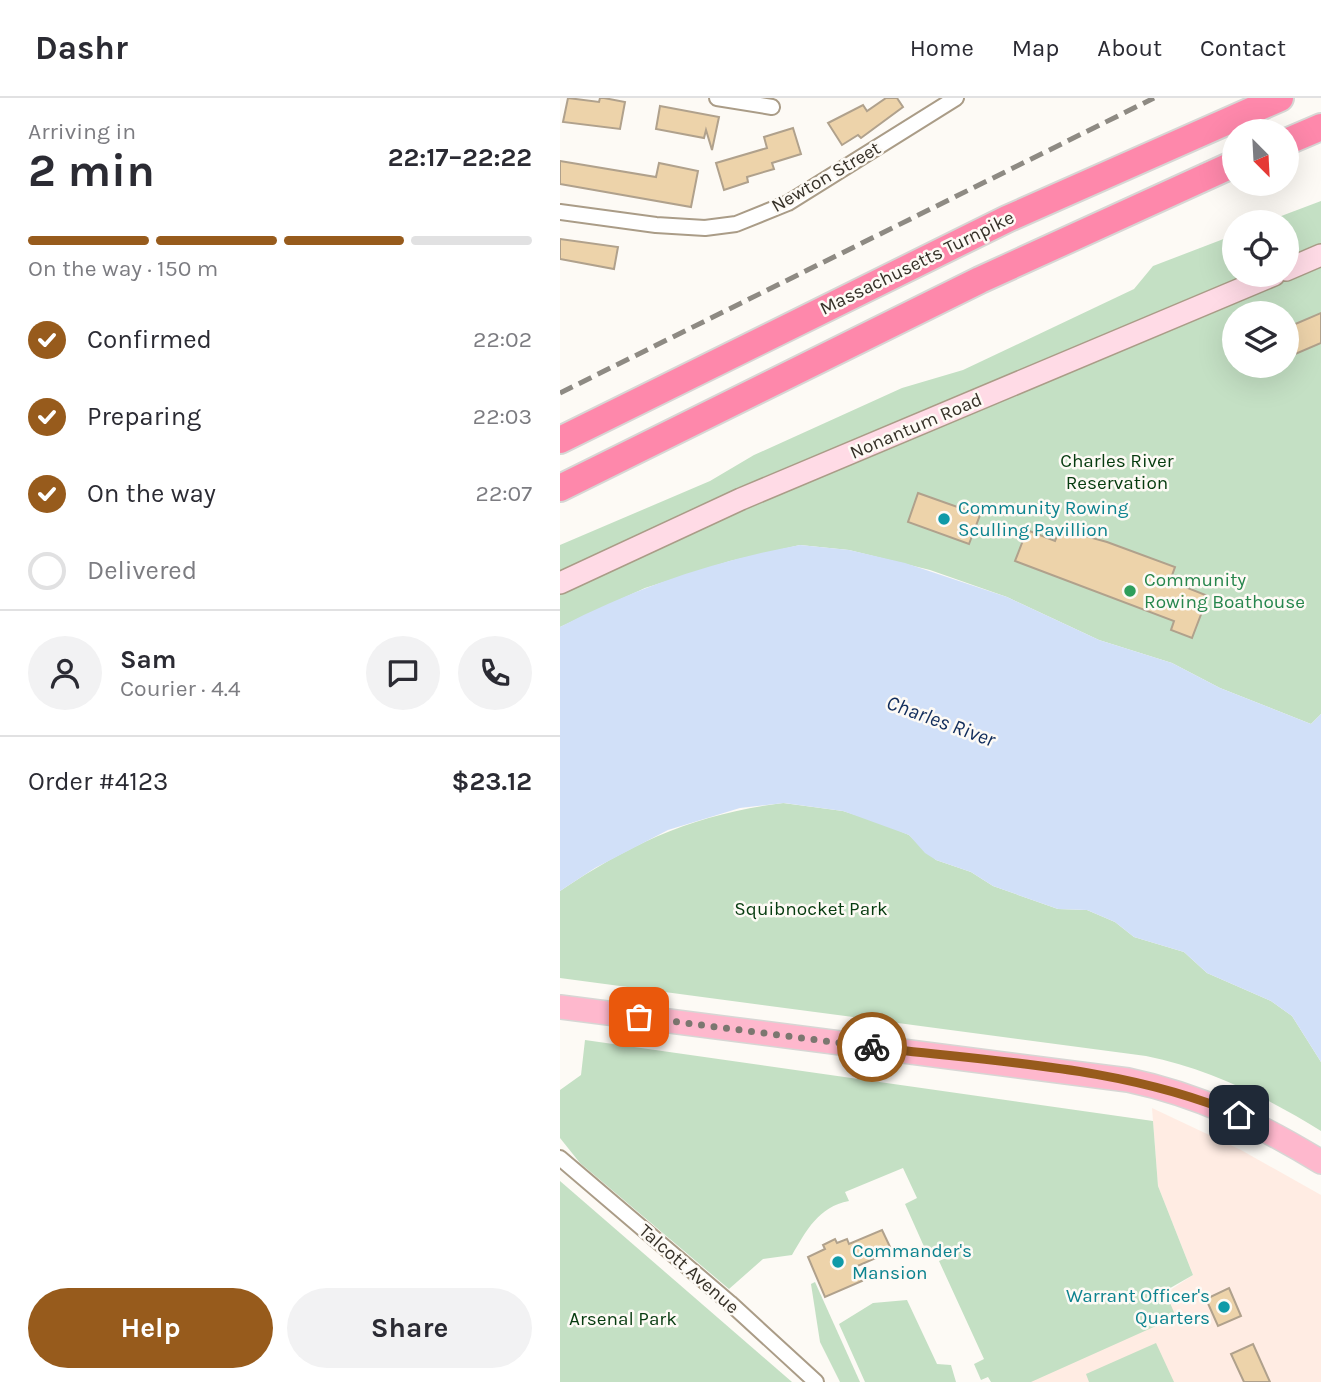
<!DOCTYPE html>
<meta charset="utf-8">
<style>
body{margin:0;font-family:Karla,sans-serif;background:#f2f2f3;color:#2b2b33;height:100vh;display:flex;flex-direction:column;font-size:26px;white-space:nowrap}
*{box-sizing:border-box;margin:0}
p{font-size:23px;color:#7c7c81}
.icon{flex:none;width:38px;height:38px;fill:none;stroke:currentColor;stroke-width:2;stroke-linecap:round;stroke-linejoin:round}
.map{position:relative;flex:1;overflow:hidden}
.details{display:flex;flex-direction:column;background:#fff;width:560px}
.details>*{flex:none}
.needle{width:46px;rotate:156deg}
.tools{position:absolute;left:662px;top:21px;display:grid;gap:14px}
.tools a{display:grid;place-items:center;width:77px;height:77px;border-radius:50%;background:#fff;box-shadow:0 7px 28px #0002;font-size:35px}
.pin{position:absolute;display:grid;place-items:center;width:60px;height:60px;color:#fff;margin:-30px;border-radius:14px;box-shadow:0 4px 10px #0006}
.courier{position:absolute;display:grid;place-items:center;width:70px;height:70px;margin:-35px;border:5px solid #975b1c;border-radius:50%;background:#fff;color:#222;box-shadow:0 2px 9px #0007}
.head em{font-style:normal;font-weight:700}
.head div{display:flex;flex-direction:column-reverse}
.head{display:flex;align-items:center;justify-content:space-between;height:119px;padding:0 28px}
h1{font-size:46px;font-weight:700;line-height:52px}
.bar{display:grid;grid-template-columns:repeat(4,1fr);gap:10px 7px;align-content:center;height:84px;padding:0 28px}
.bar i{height:9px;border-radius:5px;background:#e1e1e2}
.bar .current{background:#975b1c}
.bar p{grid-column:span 4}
.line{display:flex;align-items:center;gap:18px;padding:0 28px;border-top:2px solid #e1e1e2}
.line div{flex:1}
.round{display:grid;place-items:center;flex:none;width:74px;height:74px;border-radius:37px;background:#f2f2f3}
ol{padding:0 28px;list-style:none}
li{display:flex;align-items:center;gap:21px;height:77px}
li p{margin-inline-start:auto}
li .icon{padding:7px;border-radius:50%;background:#975b1c;color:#fff;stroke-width:4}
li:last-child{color:#7c7c81}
li i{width:38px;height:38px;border:4px solid #e1e1e2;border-radius:50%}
.cta{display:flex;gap:14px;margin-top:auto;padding:14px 28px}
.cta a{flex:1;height:80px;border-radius:42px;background:#975b1c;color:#fff;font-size:28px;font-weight:700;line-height:80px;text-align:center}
.cta a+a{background:#f2f2f3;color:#2b2b33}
header{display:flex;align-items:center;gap:42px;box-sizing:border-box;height:98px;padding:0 35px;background:#fff;border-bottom:2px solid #e1e1e2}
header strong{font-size:33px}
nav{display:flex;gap:38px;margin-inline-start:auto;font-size:24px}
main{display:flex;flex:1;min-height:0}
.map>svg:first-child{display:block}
.commercial{fill:#ffece3}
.green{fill:#c4e0c4;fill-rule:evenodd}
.water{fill:#d1e0f8}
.building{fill:#edd3aa;stroke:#b0a18c;stroke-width:2}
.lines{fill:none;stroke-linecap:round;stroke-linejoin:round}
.street-casing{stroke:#aa9c87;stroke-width:18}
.secondary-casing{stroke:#aa9c87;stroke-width:24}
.primary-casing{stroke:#d7d6d4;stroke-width:26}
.highway-casing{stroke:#d7d6d4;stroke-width:30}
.street{stroke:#fff;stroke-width:14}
.secondary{stroke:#ffdbe6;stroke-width:21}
.primary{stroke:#feb8cd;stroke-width:23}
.highway{stroke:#fe88ab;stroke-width:26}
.rail{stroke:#8e8a83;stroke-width:5;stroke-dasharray:14 7;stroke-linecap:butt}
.done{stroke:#7c7770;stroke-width:7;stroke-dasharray:0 12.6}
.route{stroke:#975b1c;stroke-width:9}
.culture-dot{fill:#0f9aa8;stroke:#fdfaf5;stroke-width:2.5}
.leisure-dot{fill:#2e9e5b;stroke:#fdfaf5;stroke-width:2.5}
.labels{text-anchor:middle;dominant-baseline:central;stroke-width:5;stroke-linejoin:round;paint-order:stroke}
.street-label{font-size:19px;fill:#363128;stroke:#fdfaf5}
.park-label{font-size:19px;fill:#063b0f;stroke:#fdfaf5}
.culture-label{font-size:19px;fill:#0d838f;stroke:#fdfaf5;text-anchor:start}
.leisure-label{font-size:19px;fill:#27864d;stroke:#fdfaf5;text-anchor:start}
.water-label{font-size:21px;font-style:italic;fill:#102c5b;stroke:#fdfaf5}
</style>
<header>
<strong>Dashr</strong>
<nav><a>Home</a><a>Map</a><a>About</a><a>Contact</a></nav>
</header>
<main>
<section class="details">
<div class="head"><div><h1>2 min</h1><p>Arriving in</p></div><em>22:17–22:22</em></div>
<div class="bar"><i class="current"></i><i class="current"></i><i class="current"></i><i></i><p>On the way · 150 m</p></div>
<ol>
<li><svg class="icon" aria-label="check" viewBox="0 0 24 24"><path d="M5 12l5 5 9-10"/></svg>Confirmed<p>22:02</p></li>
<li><svg class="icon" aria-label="check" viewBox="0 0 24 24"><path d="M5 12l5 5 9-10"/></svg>Preparing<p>22:03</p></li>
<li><svg class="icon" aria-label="check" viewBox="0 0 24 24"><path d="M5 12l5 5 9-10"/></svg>On the way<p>22:07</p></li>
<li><i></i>Delivered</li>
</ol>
<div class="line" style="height:126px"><a class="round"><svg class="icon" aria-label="person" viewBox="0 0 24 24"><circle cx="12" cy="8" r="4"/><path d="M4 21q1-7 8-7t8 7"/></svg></a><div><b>Sam</b><p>Courier · 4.4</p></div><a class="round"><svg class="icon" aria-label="chat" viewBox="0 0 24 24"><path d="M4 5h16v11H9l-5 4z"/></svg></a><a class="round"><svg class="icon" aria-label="phone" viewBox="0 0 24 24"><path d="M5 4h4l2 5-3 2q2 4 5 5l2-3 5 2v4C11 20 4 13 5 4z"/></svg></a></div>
<div class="line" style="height:91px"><div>Order #4123</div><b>$23.12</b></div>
<div class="cta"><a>Help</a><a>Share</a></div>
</section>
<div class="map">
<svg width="761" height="1284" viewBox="0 0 761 1284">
<rect width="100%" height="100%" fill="#fdfaf5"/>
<polygon class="commercial" points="592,1010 681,1052 761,1097 761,1284 470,1284 633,1177 598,1088"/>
<g class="green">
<path d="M 761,103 L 761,616 L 751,626 L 660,590 L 612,565 L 539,542 L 447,499 L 370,472 L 289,452 L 240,447 L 170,463 L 85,490 L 0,529 L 0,447 L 150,383 L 194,357 L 342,290 L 403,272 L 574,191 L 593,168 L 674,137 L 674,177 L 726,177 L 726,124 L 705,124 ZM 674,215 L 726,215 L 726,268 L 674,268 Z"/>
<path d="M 223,705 L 283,713 L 321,725 L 349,737 L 376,762 L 411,774 L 433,788 L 498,811 L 527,812 L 555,824 L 574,839 L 624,854 L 647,875 L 711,903 L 732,918 L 761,964 L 761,1033 C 706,999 650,971 586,958 L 0,880 L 0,793 C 73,744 135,716 223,705 Z"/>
<path d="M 25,942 L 593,1023 L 598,1088 L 633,1177 L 605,1193 L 616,1219 L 471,1284 L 431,1284 L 428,1279 L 421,1282 L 414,1266 L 424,1261 L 379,1163 L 398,1155 L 404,1149 L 403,1143 L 393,1154 L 377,1160 L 372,1150 L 366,1153 L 345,1106 L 357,1100 L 343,1070 L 285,1094 L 289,1103 C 258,1109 247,1132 232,1157 L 203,1161 L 169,1191 L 20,1065 L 0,1040 L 0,992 L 21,977 Z"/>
<polygon points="0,1083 232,1284 0,1284"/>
<polygon points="255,1184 300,1284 280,1284 260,1244 251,1186"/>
<polygon points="347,1202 377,1266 391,1267 396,1284 305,1284 279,1226 313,1205"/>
<polygon points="596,1245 614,1284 529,1284 526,1276"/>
</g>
<path class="water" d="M 240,447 L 289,452 L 345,465 L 447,499 L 539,542 L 612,565 L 660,590 L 751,626 L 761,616 L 761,964 L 732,918 L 711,903 L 647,875 L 624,854 L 574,839 L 555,824 L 527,812 L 498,811 L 433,788 L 411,774 L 376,762 L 365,755 L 349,737 L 283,713 L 224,705 L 180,710 L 108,732 L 35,770 L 0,793 L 0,529 C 75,490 157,462 240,447 Z"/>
<g class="building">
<polygon points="8,0 39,4 40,0 44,0 65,4 60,31 3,24"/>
<polygon points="326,0 337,0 343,9 301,40 298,37 282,47 268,25 303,7 307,13"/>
<polygon points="100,8 159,19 152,52 146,32 144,40 96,31"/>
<polygon points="233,30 241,56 212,65 214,71 187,79 188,84 164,92 156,65 207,50 204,39"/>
<polygon points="0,63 96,79 99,65 138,73 131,109 0,86"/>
<polygon points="0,141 58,149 54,171 0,161"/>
<polygon points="761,215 761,245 726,260 726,230"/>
<polygon points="358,395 420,417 409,446 348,424"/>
<polygon points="500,431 547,444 615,469 610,483 648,498 632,540 611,532 614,523 455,463 467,432 495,443"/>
<polygon points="322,1132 332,1153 295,1169 302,1183 265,1199 248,1159 265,1151 263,1147 275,1141 277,1145 287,1141 289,1146"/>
<polygon points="669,1190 681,1218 658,1228 646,1201"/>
<polygon points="693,1246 710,1284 684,1284 671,1256"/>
</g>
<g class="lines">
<g class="street-casing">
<g id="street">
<polyline points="157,0 212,9"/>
<polyline points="0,114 96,127 145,130 176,126 228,105 396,0"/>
<polyline points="0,1060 170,1205 256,1284"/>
</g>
</g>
<g class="secondary-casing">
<g id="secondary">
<polyline points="726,172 761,157"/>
<polyline points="0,485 181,401 714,177"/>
</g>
</g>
<g class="primary-casing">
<path id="primary" d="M 0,909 L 568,982 C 639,997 699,1026 761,1064"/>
</g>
<g class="highway-casing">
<g id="highway">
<polyline points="726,44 761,29"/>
<polyline points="0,342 447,121 720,0"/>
<polyline points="0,390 420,182 674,66"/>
</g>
</g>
<use href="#street" class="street"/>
<use href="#secondary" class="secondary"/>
<use href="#primary" class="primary"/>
<use href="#highway" class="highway"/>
<polyline class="rail" points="0,295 594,0"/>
</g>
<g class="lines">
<polyline class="done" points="79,919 312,949"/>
<path class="route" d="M 312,949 C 434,964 565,968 679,1017"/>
</g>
<g class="culture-dot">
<circle cx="384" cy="421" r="7"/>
<circle cx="278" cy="1164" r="7"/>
<circle cx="664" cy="1209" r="7"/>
</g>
<circle class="leisure-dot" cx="570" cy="493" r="7"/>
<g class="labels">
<g class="street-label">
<text transform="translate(266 79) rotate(-30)">Newton Street</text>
<text transform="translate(357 165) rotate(-26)">Massachusetts Turnpike</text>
<text transform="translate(356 328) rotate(-23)">Nonantum Road</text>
<text transform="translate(129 1171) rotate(41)">Talcott Avenue</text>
</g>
<g class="park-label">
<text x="557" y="363">Charles River<tspan x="557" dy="22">Reservation</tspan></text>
<text x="251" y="811">Squibnocket Park</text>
<text x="63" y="1221">Arsenal Park</text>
</g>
<g class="culture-label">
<text x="398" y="410">Community Rowing<tspan x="398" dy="22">Sculling Pavillion</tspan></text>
<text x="292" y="1153">Commander's<tspan x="292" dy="22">Mansion</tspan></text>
<text x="650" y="1198" text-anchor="end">Warrant Officer's<tspan x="650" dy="22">Quarters</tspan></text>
</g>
<g class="leisure-label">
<text x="584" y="482">Community<tspan x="584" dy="22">Rowing Boathouse</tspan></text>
</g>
<g class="water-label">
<text transform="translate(381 623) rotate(20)">Charles River</text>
</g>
</g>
</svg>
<div class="tools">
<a><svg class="needle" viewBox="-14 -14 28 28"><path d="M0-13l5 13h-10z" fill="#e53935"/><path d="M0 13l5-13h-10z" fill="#7c7c81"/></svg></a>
<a><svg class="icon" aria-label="locate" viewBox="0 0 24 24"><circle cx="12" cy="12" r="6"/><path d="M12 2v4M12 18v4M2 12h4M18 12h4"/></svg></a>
<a><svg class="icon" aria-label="layers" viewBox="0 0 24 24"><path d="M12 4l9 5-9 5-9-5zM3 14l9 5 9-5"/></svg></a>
</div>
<div class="pin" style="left:79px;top:919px;background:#ea580c"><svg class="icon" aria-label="bag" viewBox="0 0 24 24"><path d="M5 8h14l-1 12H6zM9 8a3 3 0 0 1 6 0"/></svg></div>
<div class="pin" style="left:679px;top:1017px;background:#1f2937"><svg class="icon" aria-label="home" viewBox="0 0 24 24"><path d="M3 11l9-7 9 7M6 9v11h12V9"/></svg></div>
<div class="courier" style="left:312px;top:949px"><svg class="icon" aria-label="bike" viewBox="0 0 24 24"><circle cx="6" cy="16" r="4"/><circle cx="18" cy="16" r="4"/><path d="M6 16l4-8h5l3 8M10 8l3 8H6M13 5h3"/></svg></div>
</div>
</main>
